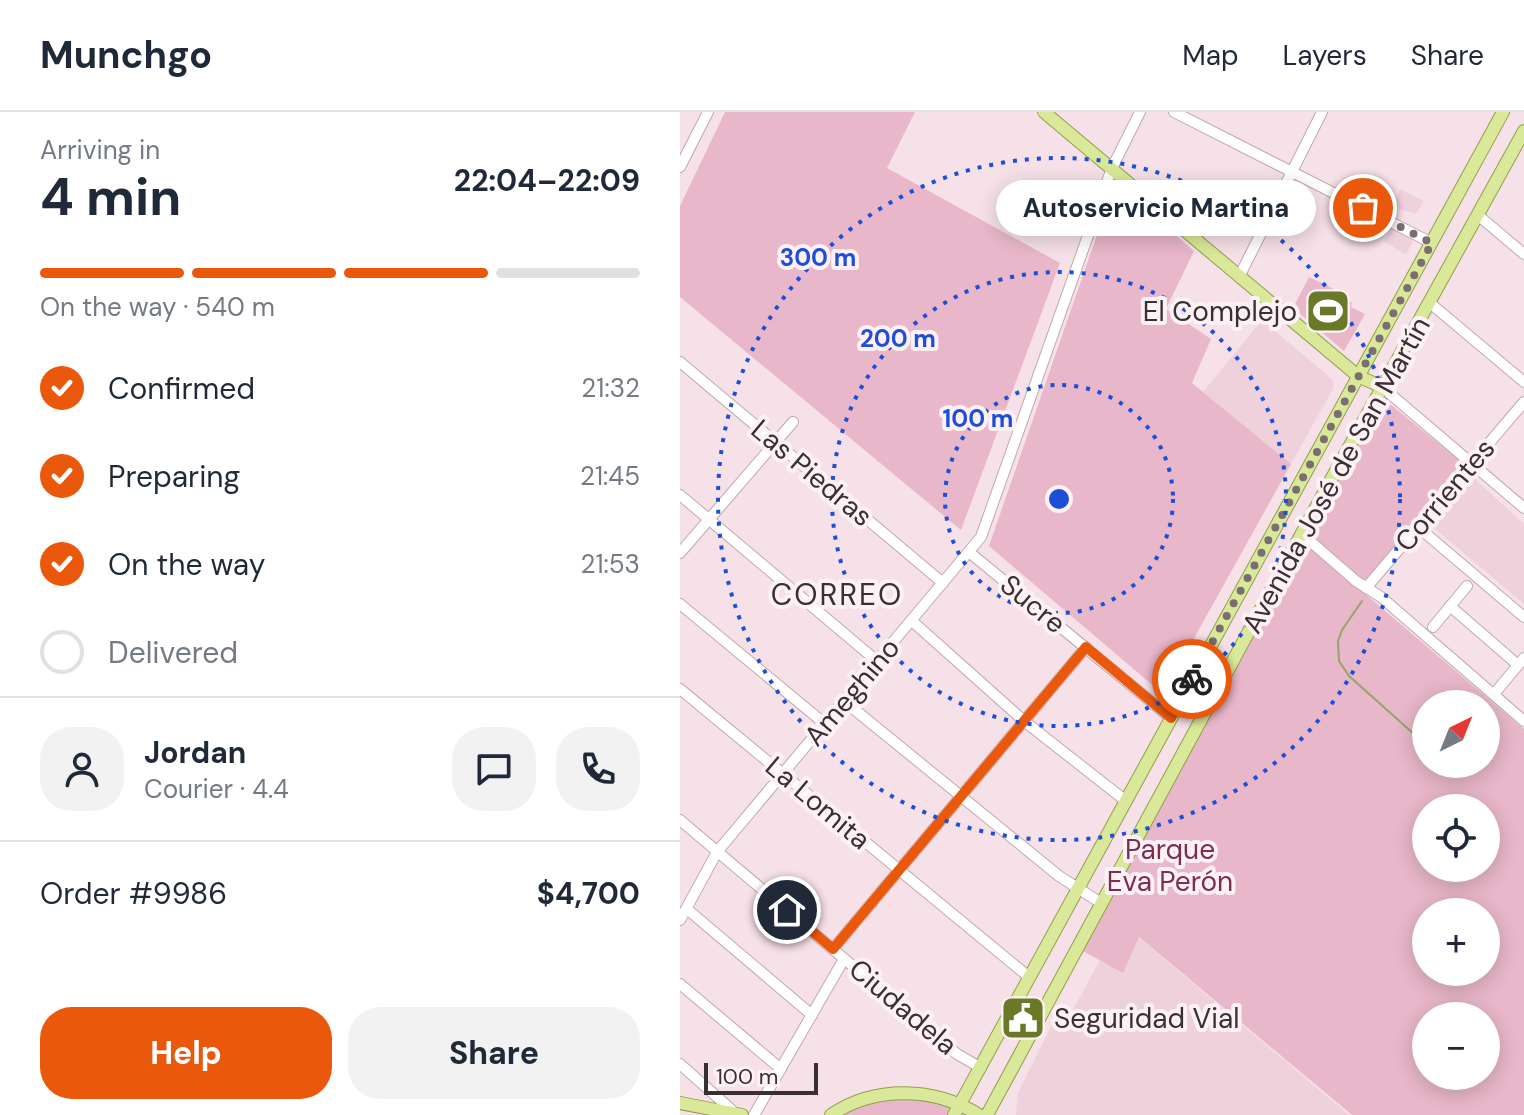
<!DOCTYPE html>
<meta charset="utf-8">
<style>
body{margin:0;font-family:"DM Sans",sans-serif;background:#f2f2f3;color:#1f2937;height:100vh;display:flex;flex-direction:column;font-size:30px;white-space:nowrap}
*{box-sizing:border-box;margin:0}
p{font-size:26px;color:#747a83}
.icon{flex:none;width:44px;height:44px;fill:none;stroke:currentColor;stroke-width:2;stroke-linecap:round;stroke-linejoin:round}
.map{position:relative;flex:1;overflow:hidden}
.panel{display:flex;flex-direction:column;background:#fff;width:680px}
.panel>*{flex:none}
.needle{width:52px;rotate:43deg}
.buttons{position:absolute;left:732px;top:578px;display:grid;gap:16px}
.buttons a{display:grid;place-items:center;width:88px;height:88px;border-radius:50%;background:#fff;box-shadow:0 4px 20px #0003;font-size:40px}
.scale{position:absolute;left:24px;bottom:20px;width:114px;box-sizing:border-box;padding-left:8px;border:4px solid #383033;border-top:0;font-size:22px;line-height:28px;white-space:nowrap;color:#383033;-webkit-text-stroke:6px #fef1f5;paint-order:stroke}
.pin{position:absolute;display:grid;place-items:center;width:68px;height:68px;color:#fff;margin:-34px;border:4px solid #fff;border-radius:50%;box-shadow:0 2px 8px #0007}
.courier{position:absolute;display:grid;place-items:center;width:80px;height:80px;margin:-40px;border:6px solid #ea580c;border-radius:50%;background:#fff;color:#222;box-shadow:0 2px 10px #0007}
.bubble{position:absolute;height:56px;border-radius:28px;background:#fff;box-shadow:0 4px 20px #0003;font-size:26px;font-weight:700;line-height:56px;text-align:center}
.head em{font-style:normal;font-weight:700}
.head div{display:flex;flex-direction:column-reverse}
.head{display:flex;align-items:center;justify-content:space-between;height:136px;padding:0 40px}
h1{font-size:52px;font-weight:700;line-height:60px}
.bar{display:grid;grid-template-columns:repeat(4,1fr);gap:12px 8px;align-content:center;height:96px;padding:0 40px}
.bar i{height:10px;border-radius:6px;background:#e0e1e3}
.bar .on{background:#ea580c}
.bar p{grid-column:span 4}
.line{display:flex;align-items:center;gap:20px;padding:0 40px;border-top:2px solid #e0e1e3}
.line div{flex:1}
.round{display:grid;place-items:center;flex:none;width:84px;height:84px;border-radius:32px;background:#f2f2f3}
ol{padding:0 40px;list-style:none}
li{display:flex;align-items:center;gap:24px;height:88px}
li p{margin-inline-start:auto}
li .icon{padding:8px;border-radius:50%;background:#ea580c;color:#fff;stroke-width:4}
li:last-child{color:#747a83}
li i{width:44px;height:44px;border:4px solid #e0e1e3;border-radius:50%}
.primary-button{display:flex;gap:16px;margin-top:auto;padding:16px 40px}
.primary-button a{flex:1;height:92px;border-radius:32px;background:#ea580c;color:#fff;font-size:32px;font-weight:700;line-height:92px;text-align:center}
.primary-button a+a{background:#f2f2f3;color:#1f2937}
header{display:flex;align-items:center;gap:48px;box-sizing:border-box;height:112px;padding:0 40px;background:#fff;border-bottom:2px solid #e0e1e3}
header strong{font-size:38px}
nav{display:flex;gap:44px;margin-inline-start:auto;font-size:28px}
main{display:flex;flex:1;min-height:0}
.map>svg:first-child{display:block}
.built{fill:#efd1dc}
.green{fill:#e8b7c9;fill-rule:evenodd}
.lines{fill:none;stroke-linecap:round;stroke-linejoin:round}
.stream{stroke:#95a46a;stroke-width:2}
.minor-casing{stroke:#bea9b0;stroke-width:12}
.major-casing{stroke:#909f49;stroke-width:14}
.minor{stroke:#fff;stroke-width:10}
.major{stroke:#d9e999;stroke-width:12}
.done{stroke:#7b6e72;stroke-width:8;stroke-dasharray:0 14.4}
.route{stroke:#ea580c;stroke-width:10}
.ring{fill:none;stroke:#1d4ed8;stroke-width:4;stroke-dasharray:4 8}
.labels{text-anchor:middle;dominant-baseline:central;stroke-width:8;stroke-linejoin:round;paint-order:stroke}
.poi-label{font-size:28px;fill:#383033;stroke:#fef1f5;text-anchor:end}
.street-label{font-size:28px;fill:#383033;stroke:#fef1f5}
.park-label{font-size:28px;fill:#7a2f50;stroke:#fef1f5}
.neighbourhood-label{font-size:30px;letter-spacing:2px;fill:#383033;stroke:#fef1f5}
.centre{fill:#1d4ed8;stroke:#fef1f5;stroke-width:4}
.ring-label{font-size:24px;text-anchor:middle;font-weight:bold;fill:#1d4ed8;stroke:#fef1f5;stroke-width:8;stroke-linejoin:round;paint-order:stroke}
</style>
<header>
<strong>Munchgo</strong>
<nav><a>Map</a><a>Layers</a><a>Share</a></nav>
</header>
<main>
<section class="panel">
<div class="head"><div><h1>4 min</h1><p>Arriving in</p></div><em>22:04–22:09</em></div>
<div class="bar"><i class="on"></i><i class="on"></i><i class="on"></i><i></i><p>On the way · 540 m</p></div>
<ol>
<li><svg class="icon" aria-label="check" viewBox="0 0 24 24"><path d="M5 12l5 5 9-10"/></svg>Confirmed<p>21:32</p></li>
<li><svg class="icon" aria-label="check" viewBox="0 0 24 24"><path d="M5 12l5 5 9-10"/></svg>Preparing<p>21:45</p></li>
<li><svg class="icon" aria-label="check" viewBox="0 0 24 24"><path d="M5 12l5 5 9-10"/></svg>On the way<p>21:53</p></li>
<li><i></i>Delivered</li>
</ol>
<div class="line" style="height:144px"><a class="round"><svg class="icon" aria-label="person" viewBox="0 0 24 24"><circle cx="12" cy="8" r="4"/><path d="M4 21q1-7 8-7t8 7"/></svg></a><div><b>Jordan</b><p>Courier · 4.4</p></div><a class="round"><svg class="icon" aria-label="chat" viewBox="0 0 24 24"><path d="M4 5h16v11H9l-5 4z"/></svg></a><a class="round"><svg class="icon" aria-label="phone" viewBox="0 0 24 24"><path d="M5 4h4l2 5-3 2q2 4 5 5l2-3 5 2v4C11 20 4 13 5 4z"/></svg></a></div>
<div class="line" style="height:104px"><div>Order #9986</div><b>$4,700</b></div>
<div class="primary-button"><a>Help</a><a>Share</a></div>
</section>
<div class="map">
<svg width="844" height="1003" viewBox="0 0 844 1003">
<rect width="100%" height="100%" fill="#f7e1e8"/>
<g class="built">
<polygon points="720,77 744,89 736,102 713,95"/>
<polygon points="713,113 730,120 733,129 726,143 704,129"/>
<polygon points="582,208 652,267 654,275 611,352 523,280"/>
<polygon points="794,366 844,412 844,492 754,416 758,405 789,367"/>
<polygon points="458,825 669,1003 336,1003 338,981 377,902 388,907 420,848 443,860"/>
</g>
<g class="green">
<polygon points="45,0 235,0 207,56 380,151 281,418 0,185 0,94"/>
<polygon points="435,71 514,139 486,197 531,227 512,271 611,352 483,582 309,434"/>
<polygon points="629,165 660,180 659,184 672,191 671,195 685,202 664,239 613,196"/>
<polygon points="705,288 779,348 783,355 688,467 679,467 631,425 630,417 700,289"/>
<path d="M 624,433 L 630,435 L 844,617 L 844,1003 L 672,1003 L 459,825 L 443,861 L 401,838 ZM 746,592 L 806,592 L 806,652 L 746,652 ZM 746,696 L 806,696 L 806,756 L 746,756 ZM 746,800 L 806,800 L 806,860 L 746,860 ZM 746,904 L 806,904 L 806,964 L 746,964 Z"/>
<polygon points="218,981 280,992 274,1003 151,1003"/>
</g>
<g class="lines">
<polyline class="stream" points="682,489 662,518 658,529 659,549 669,564 744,631"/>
<g class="minor-casing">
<g id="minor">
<polyline points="494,0 752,131"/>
<polyline points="0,55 28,0"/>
<polyline points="799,104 844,142"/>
<polyline points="559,165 642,0"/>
<polyline points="750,191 844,270"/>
<polyline points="0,250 263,471"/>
<polyline points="702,275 844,396"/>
<polyline points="0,383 198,550"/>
<polyline points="738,415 844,505"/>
<polyline points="623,423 676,469 701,485 844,609"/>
<polyline points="289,440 491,606"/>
<polyline points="0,441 113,310"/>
<polyline points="686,476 844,290"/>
<polyline points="0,492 145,612"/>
<polyline points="770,494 838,553"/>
<polyline points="232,509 344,609 446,689"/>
<polyline points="753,515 787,474"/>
<polyline points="0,577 349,865"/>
<polyline points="814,582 844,546"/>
<polyline points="164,589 379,764 421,791"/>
<polyline points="0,708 277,942 301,956"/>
<polyline points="7,797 132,903"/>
<polyline points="0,808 37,740 301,425 432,56 460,0"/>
<polyline points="153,837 406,535"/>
<polyline points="0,872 101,957"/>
<polyline points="0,952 55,1001"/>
<polyline points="74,1003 164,847"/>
</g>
</g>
<g class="major-casing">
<g id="major">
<polyline points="364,0 678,264 702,275"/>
<polyline points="0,991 62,1003"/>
<path d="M 151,1003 C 195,973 255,975 299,1003"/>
<polyline points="274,1003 823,0"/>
<polyline points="307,1003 647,375 844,19"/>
</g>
</g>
<use href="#minor" class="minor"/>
<use href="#major" class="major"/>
</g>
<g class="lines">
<polyline class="done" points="512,567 752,131 683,96"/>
<polyline class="route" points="107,798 153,837 406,535 491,606 512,567"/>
</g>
<g class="ring">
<circle cx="379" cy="387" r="114"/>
<circle cx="379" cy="387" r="227"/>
<circle cx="379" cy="387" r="341"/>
</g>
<defs>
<g id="stadium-square" transform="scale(2.3)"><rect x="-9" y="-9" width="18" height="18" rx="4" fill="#697928" stroke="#fef1f5"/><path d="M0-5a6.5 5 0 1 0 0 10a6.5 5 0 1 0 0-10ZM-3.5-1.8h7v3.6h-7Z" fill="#fff"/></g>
<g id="civic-square" transform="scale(2.3)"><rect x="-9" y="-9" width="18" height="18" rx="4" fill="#697928" stroke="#fef1f5"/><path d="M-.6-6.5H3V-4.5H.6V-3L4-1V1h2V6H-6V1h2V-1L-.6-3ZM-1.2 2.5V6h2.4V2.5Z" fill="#fff"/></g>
</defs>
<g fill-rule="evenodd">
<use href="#stadium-square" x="648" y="199"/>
<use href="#civic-square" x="343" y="906"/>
</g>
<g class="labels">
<g class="poi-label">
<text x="617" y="199">El Complejo</text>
<text x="374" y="906" text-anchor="start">Seguridad Vial</text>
</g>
<g class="street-label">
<text transform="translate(132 361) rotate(40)">Las Piedras</text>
<text transform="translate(656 363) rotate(-61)">Avenida José de San Martín</text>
<text transform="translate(765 383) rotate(-50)">Corrientes</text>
<text transform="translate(353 492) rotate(39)">Sucre</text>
<text transform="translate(172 580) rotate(-50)">Ameghino</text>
<text transform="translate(138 691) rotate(40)">La Lomita</text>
<text transform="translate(223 895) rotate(40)">Ciudadela</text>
</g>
<g class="park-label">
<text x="490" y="737">Parque<tspan x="490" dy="32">Eva Perón</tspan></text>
</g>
<g class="neighbourhood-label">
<text x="157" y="482">CORREO</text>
</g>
</g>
<circle cx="379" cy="387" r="12" class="centre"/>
<g class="ring-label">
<text x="138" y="154">300 m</text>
<text x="218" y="235">200 m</text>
<text x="298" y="315">100 m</text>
</g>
</svg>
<div class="buttons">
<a><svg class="needle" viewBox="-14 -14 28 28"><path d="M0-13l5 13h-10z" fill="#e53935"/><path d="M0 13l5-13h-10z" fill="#747a83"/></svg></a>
<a><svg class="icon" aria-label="locate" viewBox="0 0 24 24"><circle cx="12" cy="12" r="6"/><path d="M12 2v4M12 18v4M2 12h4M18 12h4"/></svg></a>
<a>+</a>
<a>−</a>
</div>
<div class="scale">100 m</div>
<div class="pin" style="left:683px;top:96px;background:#ea580c"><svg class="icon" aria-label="bag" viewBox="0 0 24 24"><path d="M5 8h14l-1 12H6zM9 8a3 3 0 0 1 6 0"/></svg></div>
<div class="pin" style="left:107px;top:798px;background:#1f2937"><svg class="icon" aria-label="home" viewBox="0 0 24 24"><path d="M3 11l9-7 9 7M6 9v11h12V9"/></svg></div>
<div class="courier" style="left:512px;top:567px"><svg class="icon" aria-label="bike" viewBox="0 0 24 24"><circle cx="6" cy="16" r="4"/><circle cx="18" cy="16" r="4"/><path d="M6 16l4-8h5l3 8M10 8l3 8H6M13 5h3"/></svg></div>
<div class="bubble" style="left:316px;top:68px;width:320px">Autoservicio Martina</div>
</div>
</main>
